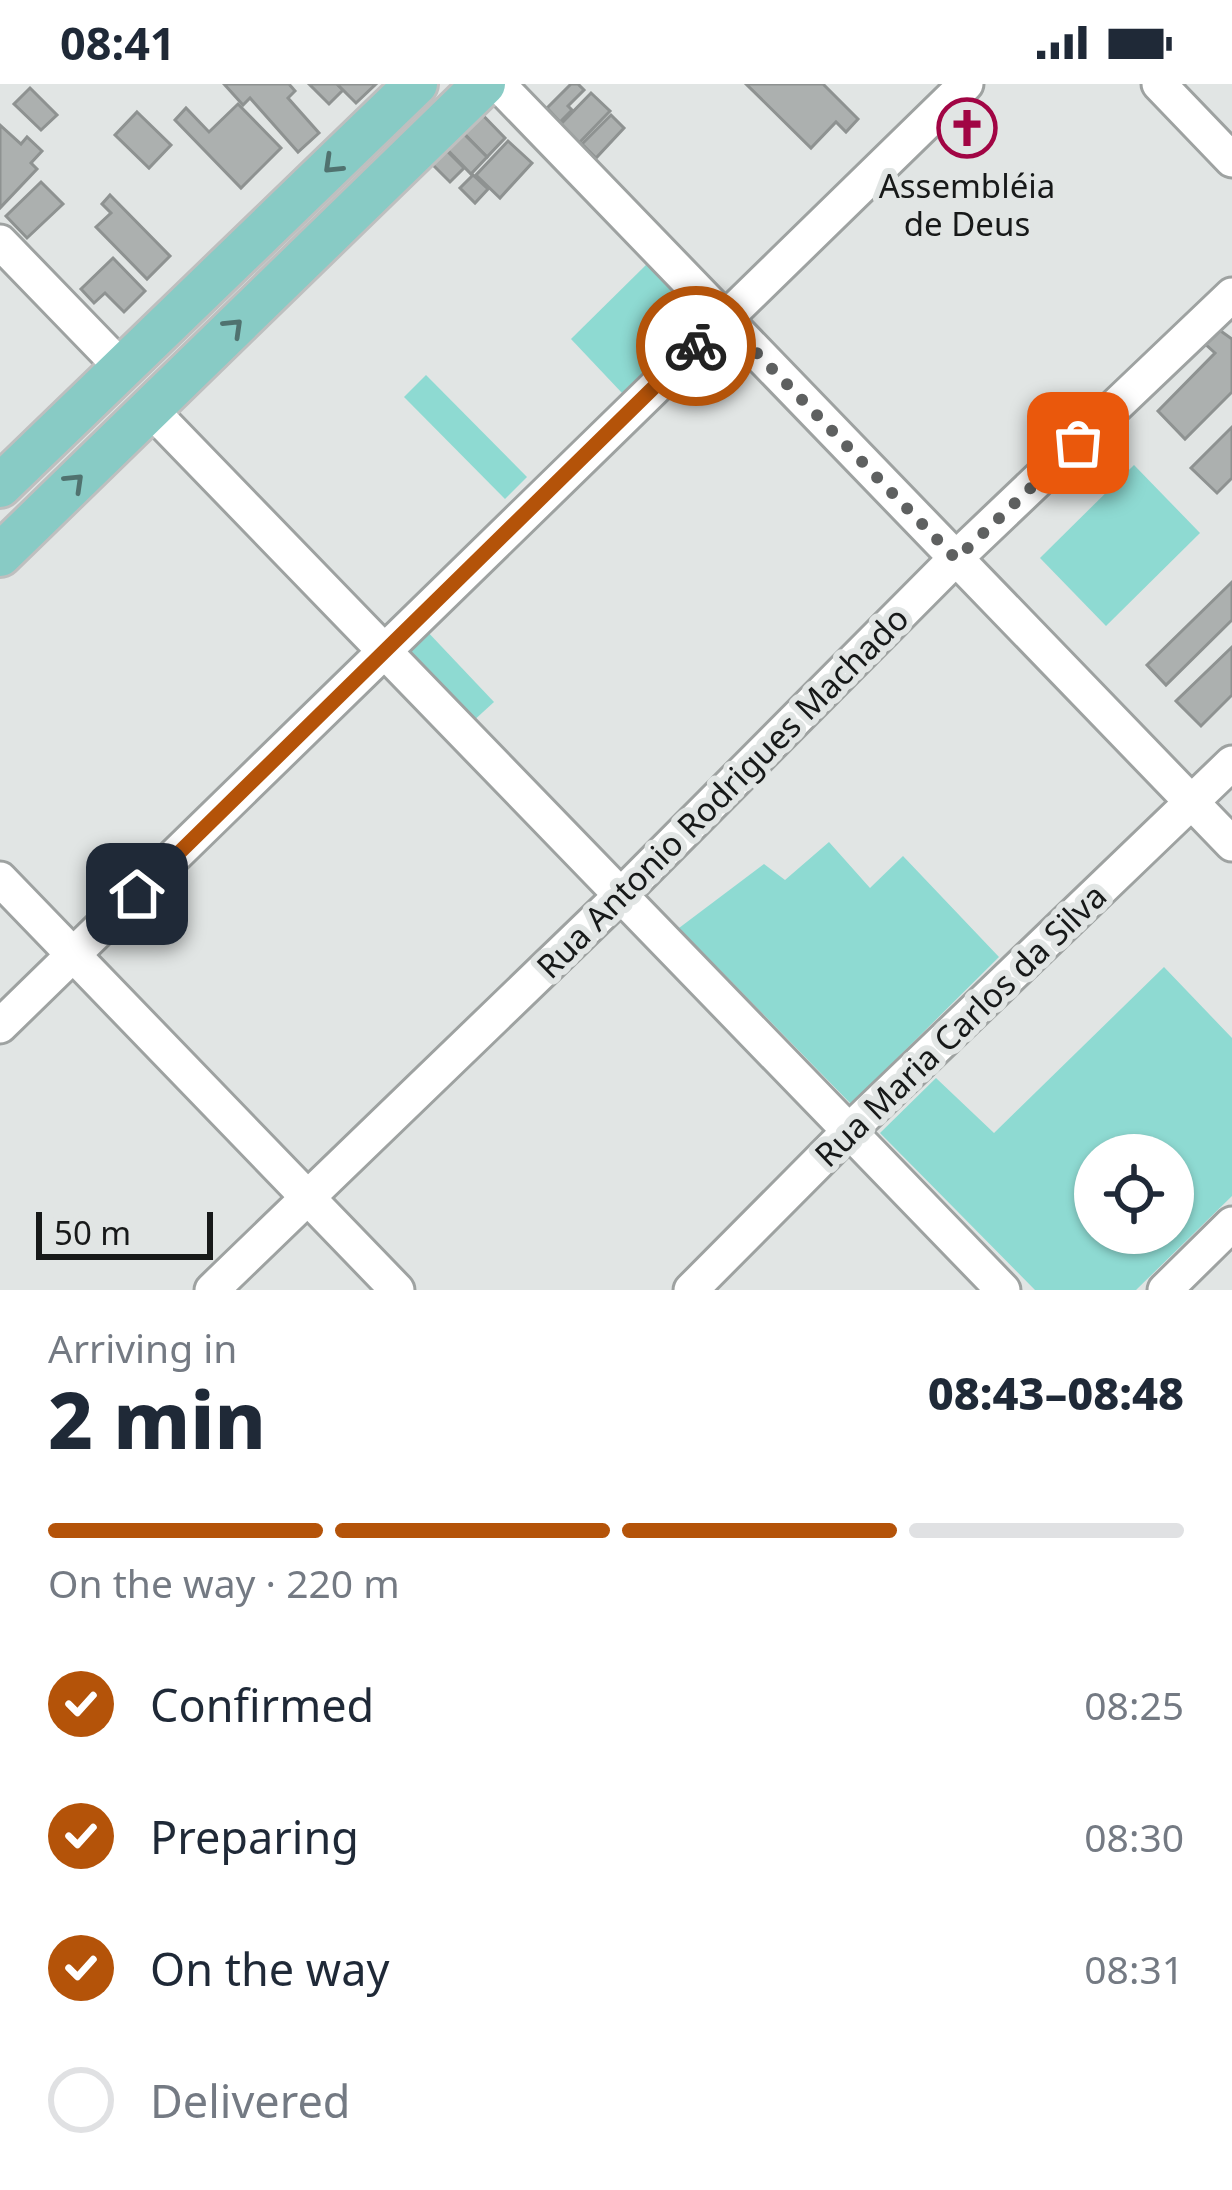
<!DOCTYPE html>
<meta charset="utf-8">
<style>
body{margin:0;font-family:"Noto Sans",sans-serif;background:#f2f2f3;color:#1f2937;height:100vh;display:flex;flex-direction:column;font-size:45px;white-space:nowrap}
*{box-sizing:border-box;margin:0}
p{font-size:39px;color:#747a83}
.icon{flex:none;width:66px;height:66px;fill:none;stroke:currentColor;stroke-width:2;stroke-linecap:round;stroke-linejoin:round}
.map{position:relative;height:1206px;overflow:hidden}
.details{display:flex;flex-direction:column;background:#fff;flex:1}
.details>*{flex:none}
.fabs{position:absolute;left:1074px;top:1050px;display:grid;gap:24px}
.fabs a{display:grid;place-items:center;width:120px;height:120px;border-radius:50%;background:#fff;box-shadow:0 3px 9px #0004;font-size:60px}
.scale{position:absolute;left:36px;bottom:30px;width:177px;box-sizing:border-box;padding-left:12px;border:6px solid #171919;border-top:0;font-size:33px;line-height:42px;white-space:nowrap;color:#171919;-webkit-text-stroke:9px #e1e5e4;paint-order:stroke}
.pin{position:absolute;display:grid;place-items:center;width:102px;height:102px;color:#fff;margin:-51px;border-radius:24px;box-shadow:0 6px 18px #0006}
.courier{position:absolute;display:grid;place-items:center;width:120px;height:120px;margin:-60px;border:9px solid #b45309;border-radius:50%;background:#fff;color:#222;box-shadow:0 3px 15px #0007}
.headline em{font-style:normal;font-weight:800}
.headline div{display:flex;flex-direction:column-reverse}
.headline{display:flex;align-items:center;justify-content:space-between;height:204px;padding:0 48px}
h1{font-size:78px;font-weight:800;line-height:90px}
.bar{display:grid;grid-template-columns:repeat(4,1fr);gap:18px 12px;align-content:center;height:144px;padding:0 48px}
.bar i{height:15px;border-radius:9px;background:#e0e1e3}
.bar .active{background:#b45309}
.bar p{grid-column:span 4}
ol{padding:0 48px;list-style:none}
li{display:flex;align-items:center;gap:36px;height:132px}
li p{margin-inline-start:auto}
li .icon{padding:12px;border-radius:50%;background:#b45309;color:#fff;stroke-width:4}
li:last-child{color:#747a83}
li i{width:66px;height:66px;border:6px solid #e0e1e3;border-radius:50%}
.status{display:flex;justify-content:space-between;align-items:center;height:84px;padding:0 60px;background:#fff;direction:ltr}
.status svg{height:33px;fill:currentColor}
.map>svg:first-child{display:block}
.green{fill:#8edad2;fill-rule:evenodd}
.building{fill:#acb0af;stroke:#8e9291;stroke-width:3}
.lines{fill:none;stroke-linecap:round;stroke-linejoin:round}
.minor-casing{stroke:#9ea2a1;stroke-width:39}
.major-casing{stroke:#bebfbf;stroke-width:48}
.minor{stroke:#fff;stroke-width:33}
.major{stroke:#88cbc5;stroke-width:42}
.oneway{stroke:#50726f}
.done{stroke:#5e6060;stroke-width:12;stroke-dasharray:0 21.6}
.route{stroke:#b45309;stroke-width:15}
.labels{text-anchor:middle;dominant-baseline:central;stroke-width:12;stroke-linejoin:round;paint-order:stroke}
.poi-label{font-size:33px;fill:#171919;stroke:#e1e5e4}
.street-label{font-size:33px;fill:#171919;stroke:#e1e5e4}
</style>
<div class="status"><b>08:41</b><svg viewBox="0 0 49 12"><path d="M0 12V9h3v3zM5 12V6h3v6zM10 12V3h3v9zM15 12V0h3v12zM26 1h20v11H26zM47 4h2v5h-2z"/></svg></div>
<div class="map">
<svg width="1232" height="1206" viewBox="0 0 1232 1206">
<rect width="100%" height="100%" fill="#e1e5e4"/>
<g class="green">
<polygon points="649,178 701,231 622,309 571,255"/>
<polygon points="426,291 527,393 505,415 404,313"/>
<polygon points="1134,381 1200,449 1106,542 1040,474"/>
<polygon points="424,544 494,618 471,639 402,566"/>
<polygon points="829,758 870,804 903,772 999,873 851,1020 679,844 764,780 785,796"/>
<path d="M 1164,883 L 1232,954 L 1232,1112 L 1136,1206 L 1035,1206 L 880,1049 L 936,994 L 994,1049 ZM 1095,1071 L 1173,1071 L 1173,1149 L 1095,1149 Z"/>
</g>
<g class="building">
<polygon points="224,0 289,0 295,7 288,14 319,49 298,68 250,14 243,21"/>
<polygon points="309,0 337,0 343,6 329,20"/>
<polygon points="337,0 376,0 356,19"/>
<polygon points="571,0 578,0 584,6 568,22 572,26 560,38 547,24"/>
<polygon points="746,0 823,0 858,35 846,48 836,38 811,64"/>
<polygon points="30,4 57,31 41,46 14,20"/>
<polygon points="591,9 610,27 579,59 560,41"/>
<polygon points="471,19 505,54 487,73 453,38"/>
<polygon points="238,20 281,64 241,104 175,36 186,24 209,48"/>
<polygon points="137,28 171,61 149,84 115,51"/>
<polygon points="611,31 624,44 596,74 582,60"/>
<polygon points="451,37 487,73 471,90 435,53"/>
<polygon points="0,41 21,60 27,53 42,67 31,79 37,85 0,124"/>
<polygon points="508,57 532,79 500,114 476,91"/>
<polygon points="439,59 464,84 450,98 425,73"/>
<polygon points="473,91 488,105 475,119 460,104"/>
<polygon points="41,98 63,120 27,154 6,132"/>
<polygon points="110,111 170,172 147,195 96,143 111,129 102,120"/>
<polygon points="113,174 145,207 124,228 105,209 94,219 81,205"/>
<polygon points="1218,245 1232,255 1232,308 1185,355 1158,327 1215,269 1204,259"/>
<polygon points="1232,343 1232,394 1217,409 1191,384"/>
<polygon points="1232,498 1232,536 1166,601 1147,581"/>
<polygon points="1232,563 1232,611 1201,642 1176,617"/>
</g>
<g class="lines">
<g class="minor-casing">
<g id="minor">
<polyline points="498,0 1232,760"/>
<polyline points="1159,0 1232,76"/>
<polyline points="0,158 122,284"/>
<polyline points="150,325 1003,1206"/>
<polyline points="0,795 397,1206"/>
<polyline points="0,942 966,0"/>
<polyline points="212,1206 619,813 956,474 1232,211"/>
<polyline points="691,1206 849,1047 1232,679"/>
<polyline points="1165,1206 1232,1140"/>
</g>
</g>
<g class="major-casing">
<g id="major">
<polyline points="0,402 416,0"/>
<polyline points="0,471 484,0"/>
</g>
</g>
<use href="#minor" class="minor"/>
<use href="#major" class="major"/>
</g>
<defs><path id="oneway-chevron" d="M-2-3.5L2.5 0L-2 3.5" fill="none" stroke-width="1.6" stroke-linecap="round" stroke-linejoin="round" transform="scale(3)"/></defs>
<g class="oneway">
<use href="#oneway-chevron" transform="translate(332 81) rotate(136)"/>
<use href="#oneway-chevron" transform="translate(234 243) rotate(-44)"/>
<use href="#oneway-chevron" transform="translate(75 398) rotate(-44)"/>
</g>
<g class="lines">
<polyline class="done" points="696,262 724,235 956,475 1078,359"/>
<polyline class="route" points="137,810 696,262"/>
</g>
<defs>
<g id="church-ring" transform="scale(3)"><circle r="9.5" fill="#e1e5e4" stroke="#a10544" stroke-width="1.5"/><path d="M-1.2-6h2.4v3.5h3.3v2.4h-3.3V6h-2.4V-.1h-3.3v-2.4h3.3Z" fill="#a10544"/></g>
</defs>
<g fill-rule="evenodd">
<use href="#church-ring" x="967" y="44"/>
</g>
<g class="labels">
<g class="poi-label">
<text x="967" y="101">Assembléia<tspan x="967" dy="38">de Deus</tspan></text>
</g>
<g class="street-label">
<text transform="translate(722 708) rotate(-45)">Rua Antonio Rodrigues Machado</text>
<text transform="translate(960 941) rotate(-44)">Rua Maria Carlos da Silva</text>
</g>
</g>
</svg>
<div class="fabs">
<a><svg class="icon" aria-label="locate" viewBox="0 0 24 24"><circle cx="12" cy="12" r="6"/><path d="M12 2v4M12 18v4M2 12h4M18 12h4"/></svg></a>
</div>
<div class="scale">50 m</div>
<div class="pin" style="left:1078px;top:359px;background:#ea580c"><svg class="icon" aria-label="bag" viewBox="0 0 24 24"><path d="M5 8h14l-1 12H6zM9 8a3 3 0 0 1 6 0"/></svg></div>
<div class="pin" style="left:137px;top:810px;background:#1f2937"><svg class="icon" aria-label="home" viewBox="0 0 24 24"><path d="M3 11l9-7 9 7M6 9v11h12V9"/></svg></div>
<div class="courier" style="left:696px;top:262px"><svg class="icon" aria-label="bike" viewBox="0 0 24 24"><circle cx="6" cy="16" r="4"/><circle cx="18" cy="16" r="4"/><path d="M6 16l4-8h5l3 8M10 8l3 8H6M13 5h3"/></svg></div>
</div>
<section class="details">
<div class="headline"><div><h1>2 min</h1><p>Arriving in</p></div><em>08:43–08:48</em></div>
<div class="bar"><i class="active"></i><i class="active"></i><i class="active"></i><i></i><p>On the way · 220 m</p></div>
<ol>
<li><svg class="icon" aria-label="check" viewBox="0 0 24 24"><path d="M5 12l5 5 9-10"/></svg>Confirmed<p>08:25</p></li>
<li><svg class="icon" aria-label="check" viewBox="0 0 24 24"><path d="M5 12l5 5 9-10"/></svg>Preparing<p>08:30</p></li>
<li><svg class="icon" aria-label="check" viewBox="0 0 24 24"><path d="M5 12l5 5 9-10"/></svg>On the way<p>08:31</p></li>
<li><i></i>Delivered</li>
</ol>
</section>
